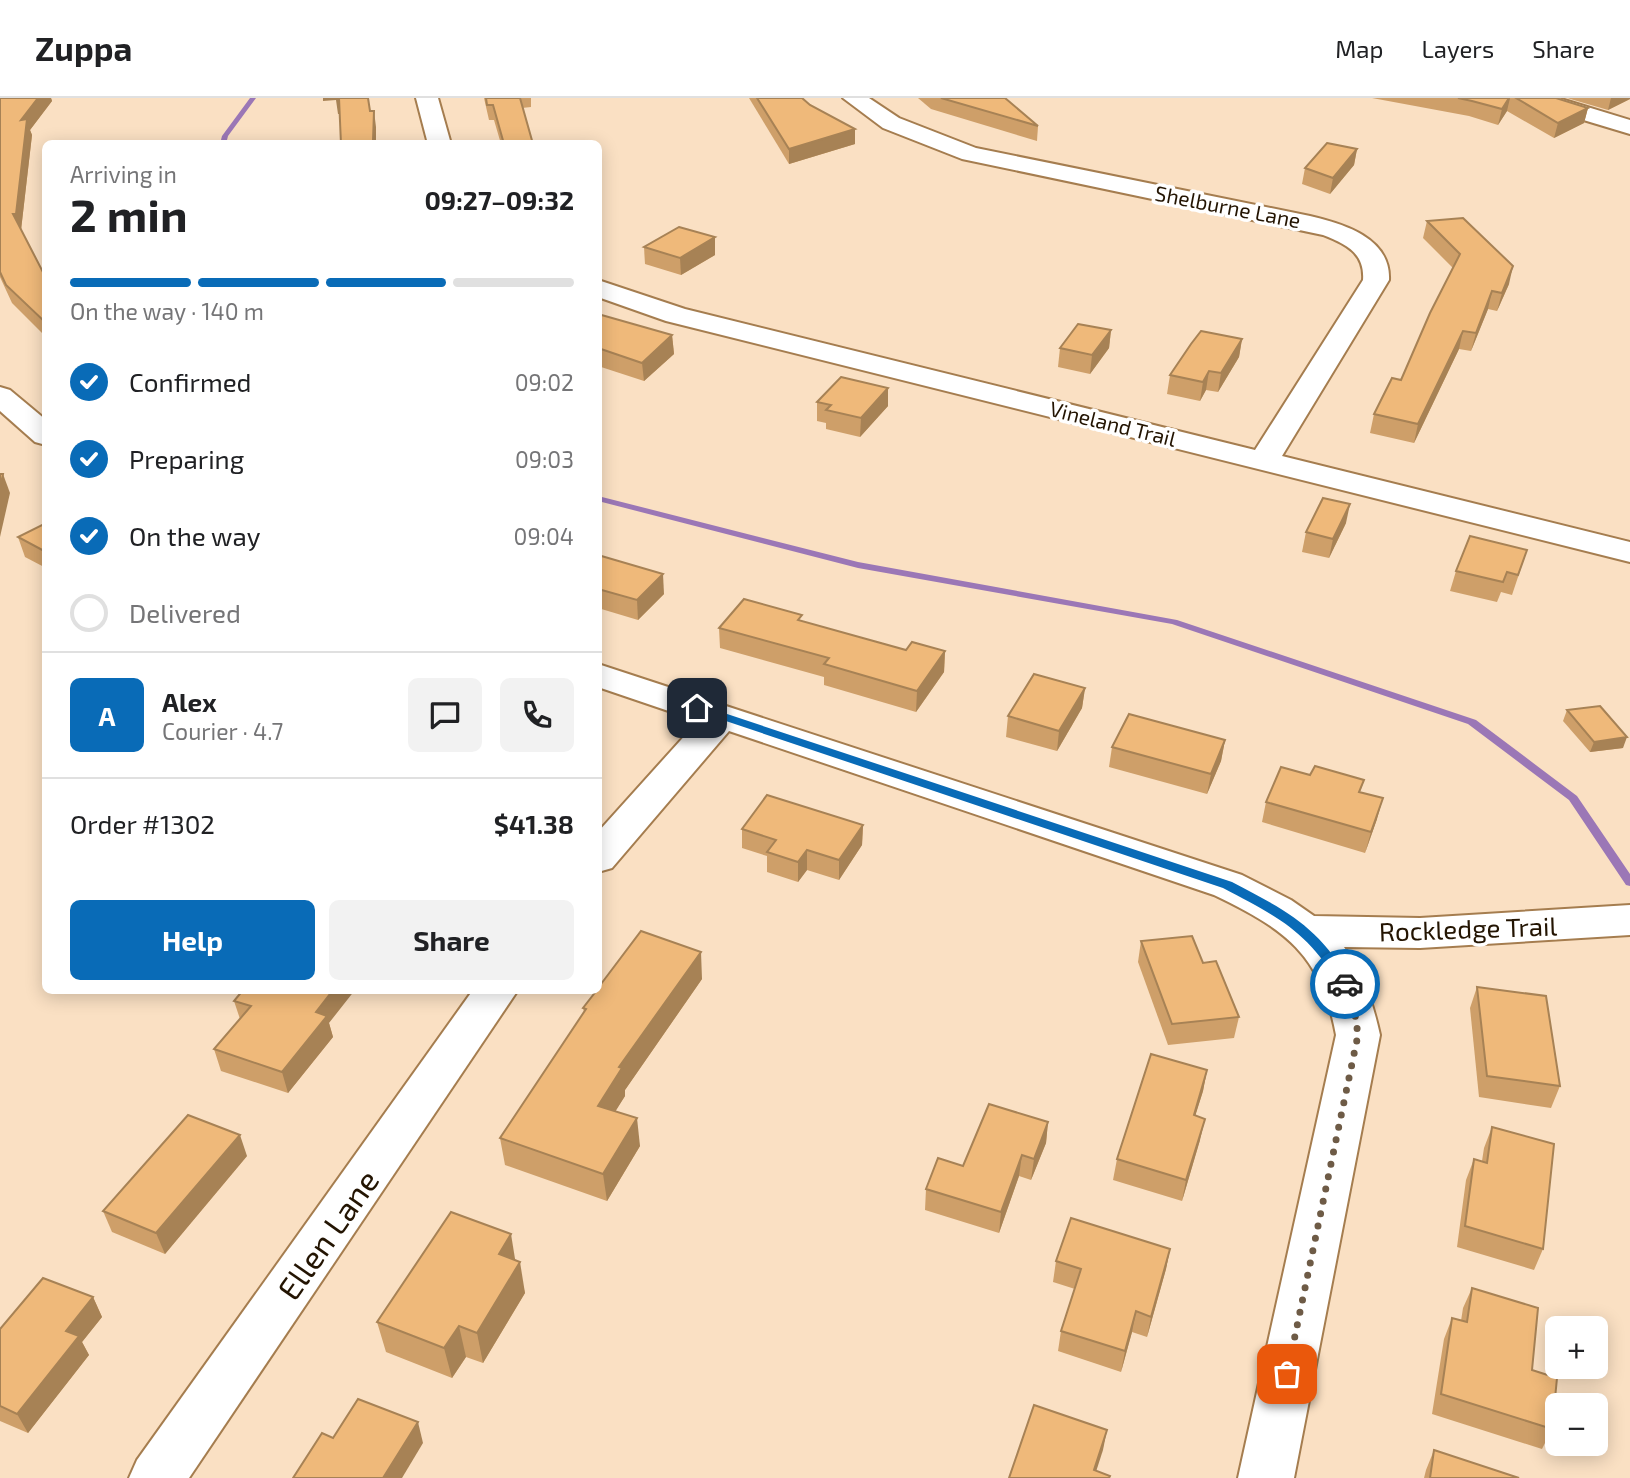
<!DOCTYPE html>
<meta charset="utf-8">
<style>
body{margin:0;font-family:"Exo 2",sans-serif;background:#f2f2f2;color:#202124;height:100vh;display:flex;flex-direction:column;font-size:26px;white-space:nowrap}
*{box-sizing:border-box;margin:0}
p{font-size:23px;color:#757577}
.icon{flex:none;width:38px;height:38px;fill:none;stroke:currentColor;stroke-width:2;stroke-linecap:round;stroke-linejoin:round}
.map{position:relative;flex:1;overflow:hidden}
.panel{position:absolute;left:42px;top:42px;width:560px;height:854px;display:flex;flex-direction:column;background:#fff;border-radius:10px;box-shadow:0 4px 18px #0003}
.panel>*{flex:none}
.controls{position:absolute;left:1545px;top:1218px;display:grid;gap:14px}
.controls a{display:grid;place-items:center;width:63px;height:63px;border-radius:10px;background:#fff;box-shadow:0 4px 18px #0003;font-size:35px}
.pin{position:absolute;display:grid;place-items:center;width:60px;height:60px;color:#fff;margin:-30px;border-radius:14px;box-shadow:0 4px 10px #0006}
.courier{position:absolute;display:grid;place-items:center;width:70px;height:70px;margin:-35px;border:5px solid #096bb7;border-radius:50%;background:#fff;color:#222;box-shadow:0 2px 9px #0007}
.headline em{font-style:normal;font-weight:700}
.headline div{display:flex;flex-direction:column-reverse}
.headline{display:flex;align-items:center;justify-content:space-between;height:119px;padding:0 28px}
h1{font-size:46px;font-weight:700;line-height:52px}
.bar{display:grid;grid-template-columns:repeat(4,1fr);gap:10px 7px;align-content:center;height:84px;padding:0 28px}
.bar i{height:9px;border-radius:5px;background:#e0e0e0}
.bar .active{background:#096bb7}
.bar p{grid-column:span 4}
.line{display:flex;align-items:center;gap:18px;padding:0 28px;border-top:2px solid #e0e0e0}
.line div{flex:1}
.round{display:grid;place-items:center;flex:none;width:74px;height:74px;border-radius:10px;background:#f2f2f2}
ol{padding:0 28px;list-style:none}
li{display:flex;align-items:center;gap:21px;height:77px}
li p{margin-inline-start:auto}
li .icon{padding:7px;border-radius:50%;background:#096bb7;color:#fff;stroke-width:4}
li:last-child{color:#757577}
li i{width:38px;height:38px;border:4px solid #e0e0e0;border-radius:50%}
.button{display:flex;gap:14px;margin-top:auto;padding:14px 28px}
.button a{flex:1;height:80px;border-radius:10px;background:#096bb7;color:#fff;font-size:28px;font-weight:700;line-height:80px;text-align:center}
.button a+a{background:#f2f2f2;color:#202124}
header{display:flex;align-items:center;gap:42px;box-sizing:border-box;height:98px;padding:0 35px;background:#fff;border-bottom:2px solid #e0e0e0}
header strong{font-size:33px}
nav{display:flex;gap:38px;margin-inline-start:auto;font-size:24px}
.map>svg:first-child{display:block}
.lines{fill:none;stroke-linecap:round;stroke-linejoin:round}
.stream{fill:#9b77b6;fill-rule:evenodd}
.minor-casing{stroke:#a57d4f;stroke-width:4}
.minor{fill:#fff;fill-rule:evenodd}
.wall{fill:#ce9f69}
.shaded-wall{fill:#a78255}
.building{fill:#efb97a;stroke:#a78255;stroke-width:2}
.route{fill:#096bb7}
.done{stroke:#6e5b46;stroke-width:7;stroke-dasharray:0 12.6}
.labels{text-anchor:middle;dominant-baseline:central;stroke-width:7;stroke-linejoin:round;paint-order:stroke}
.far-street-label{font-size:21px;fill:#231402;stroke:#fff}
.street-label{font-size:26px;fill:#231402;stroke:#fff}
.near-street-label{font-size:32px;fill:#231402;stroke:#fff}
</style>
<header>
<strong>Zuppa</strong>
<nav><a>Map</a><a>Layers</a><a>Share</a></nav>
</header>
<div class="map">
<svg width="1630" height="1380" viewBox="0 0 1630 1380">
<rect width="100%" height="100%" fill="#fae0c3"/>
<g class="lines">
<g class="stream">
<polygon points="250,0 256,0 228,38 226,46 220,46 222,38"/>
<polygon points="598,398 858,464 1177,522 1476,622 1577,698 1630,776 1630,788 1626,787 1569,702 1468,626 1172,526 858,470 598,403"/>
</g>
<g class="minor-casing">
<g id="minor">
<polygon points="416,0 438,0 451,46 428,46"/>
<path d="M 843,0 L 869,0 L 899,20 L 976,50 L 1310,118 C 1344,126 1391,140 1389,182 L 1282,358 L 1630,444 L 1630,464 L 666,223 L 598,199 L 598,182 L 685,211 L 1255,352 L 1363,182 C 1365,155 1346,146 1323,137 L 962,61 L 883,30 Z"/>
<polygon points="1524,0 1558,0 1630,22 1630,36 1527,5"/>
<polygon points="0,289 10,292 46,322 46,347 35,344 0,313"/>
<path d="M 598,566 L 1242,777 L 1291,802 L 1314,818 L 1420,820 L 1630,807 L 1630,837 L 1420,850 L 1344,849 C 1363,875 1373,905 1380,937 L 1294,1380 L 1238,1380 L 1336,937 C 1321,856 1285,831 1214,797 L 729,633 L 612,770 L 598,774 L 598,734 L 698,623 L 598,589 Z"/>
<polygon points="473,892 518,892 189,1380 129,1380 137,1362"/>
</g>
</g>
<use href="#minor" class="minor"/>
</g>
<g class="wall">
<polygon points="0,0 51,0 52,3 30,32 32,37 21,132 46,180 46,240 44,237 12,205 0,179"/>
<polygon points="484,0 531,0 531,9 522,10 533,46 501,46 494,22 489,22"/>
<polygon points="749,0 802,0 855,46 789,66"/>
<polygon points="918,0 1005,0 1038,28 1037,43 931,11"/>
<polygon points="1372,0 1556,0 1588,10 1584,25 1554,40 1507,13 1498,27 1469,18"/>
<polygon points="1567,0 1630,0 1630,1 1608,12"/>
<polygon points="1357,51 1354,67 1330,96 1302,86 1305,70"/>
<polygon points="1427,123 1509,186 1497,213 1488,211 1471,253 1459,251 1414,345 1370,335 1374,316 1401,282 1453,170 1423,140"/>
<polygon points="715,139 715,157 681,177 645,166 644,149"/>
<polygon points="598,216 672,237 674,256 644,283 598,268"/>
<polygon points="1111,232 1109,250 1090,276 1058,269 1060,250"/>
<polygon points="1242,241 1239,259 1218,294 1206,292 1200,303 1167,296 1170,277"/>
<polygon points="817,304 888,308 860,339 826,331 826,325 817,323"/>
<polygon points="46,425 46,470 25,459 18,439"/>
<polygon points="1346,425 1329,460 1302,454 1306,434"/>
<polygon points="1527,452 1512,497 1501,494 1497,504 1450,493 1456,473"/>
<polygon points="598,457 664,496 638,522 598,510"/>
<polygon points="802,523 906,552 945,553 944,574 916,614 824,587 824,579 720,550 719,530"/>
<polygon points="1085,590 1082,610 1057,653 1006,639 1008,618"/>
<polygon points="1567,612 1623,650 1590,654 1563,623"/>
<polygon points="1225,642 1221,663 1207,696 1109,669 1112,649"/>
<polygon points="1310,677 1364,682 1360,694 1377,721 1365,755 1262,724 1266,704"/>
<polygon points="863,727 862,747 839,782 807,772 798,784 767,774 767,758 742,750 742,731"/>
<polygon points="1141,843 1203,865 1239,919 1234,940 1168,947 1138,864"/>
<polygon points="702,881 625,992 625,998 615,1013 640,1048 607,1103 505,1067 500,1040 584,914 583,910"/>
<polygon points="1477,889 1560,988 1551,1010 1479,999 1470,910"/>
<polygon points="234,903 329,925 333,939 288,995 221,973 214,951 240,921"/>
<polygon points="1207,972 1203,993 1195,1018 1200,1042 1182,1103 1113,1082 1117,1061"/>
<polygon points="1048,1024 1046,1045 1031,1082 1019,1078 999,1135 925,1112 926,1091 963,1068"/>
<polygon points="1492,1029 1543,1151 1534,1172 1457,1149 1466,1082 1474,1061 1482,1063 1484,1050"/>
<polygon points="247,1058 165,1156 112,1134 103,1113"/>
<polygon points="1170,1151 1166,1171 1147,1239 1132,1234 1121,1274 1058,1253 1061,1233 1075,1191 1053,1184 1056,1163"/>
<polygon points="516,1162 525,1195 483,1265 466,1259 452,1280 386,1254 377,1224"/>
<polygon points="1472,1190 1532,1272 1552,1331 1542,1351 1432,1316 1444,1241 1452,1220 1461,1223 1463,1210"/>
<polygon points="93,1199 102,1219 82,1244 89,1257 28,1335 0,1323 0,1231"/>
<polygon points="1434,1352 1519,1380 1424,1380 1426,1372"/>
</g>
<g class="shaded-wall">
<polygon points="38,0 51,0 52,3 30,32 32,37 21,132 13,116 21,22"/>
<polygon points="323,0 339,0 342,16 338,16 336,2 323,3"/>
<polygon points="1509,0 1510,0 1507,13 1498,27 1502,11"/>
<polygon points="1611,0 1630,0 1630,1 1608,12"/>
<polygon points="1588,10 1584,25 1554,40 1558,25"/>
<polygon points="374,13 376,29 376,46 374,46"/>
<polygon points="855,31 855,46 789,66 789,51"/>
<polygon points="1357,51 1354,67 1330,96 1333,80"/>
<polygon points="715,139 715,157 681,177 680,160"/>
<polygon points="1513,168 1509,186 1497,213 1502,195"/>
<polygon points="1492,193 1488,211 1471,253 1476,235"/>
<polygon points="1111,232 1109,250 1090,276 1092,257"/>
<polygon points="1463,233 1459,251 1414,345 1418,326"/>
<polygon points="672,237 674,256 644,283 642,265"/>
<polygon points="1242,241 1239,259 1218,294 1221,275"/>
<polygon points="1209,273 1206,292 1200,303 1203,284"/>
<polygon points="888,290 888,308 860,339 861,320"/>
<polygon points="3,376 10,395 0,439 0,390"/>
<polygon points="1350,406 1346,425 1329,460 1333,441"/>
<polygon points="663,476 664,496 638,522 637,502"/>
<polygon points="945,553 944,574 916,614 917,593"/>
<polygon points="1085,590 1082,610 1057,653 1059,633"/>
<polygon points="1627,639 1623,650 1590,654 1594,644"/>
<polygon points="1225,642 1221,663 1207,696 1211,676"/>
<polygon points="1383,700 1377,721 1365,755 1371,734"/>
<polygon points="863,727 862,747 839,782 839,762"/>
<polygon points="807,752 807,772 798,784 798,764"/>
<polygon points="701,854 702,881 625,992 625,998 602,1035 598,1008 619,969"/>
<polygon points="333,892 355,892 329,925 333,939 288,995 282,974 316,914"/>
<polygon points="1207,972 1203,993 1189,1038 1194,1017"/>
<polygon points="637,1020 640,1048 607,1103 603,1076"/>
<polygon points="1205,1021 1200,1042 1182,1103 1186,1082"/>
<polygon points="1048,1024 1046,1045 1031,1082 1034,1061"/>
<polygon points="240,1037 247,1058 165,1156 156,1135"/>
<polygon points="1022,1057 1019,1078 999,1135 1001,1114"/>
<polygon points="511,1136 516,1167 499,1156"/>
<polygon points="1170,1151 1166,1171 1147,1239 1151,1219"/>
<polygon points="520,1164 525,1195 483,1265 477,1235"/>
<polygon points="93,1199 102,1219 82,1244 89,1257 28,1335 17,1316 66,1233"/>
<polygon points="1136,1213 1132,1234 1121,1274 1125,1253"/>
<polygon points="459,1228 466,1259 452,1280 444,1250"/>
<polygon points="418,1324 423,1345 402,1380 383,1380"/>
<polygon points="1107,1332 1103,1352 1094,1380 1094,1372"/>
</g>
<g class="building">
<polygon points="0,0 38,0 21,22 27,21 16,116 13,116 46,180 46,225 6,187 0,174"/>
<polygon points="336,0 368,0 370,13 374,13 373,43 380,43 380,46 341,46 339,0"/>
<polygon points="486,0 520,0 533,46 504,46 493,7 487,7"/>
<polygon points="757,0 802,0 810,7 855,31 789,51"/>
<polygon points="941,0 1005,0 1038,28"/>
<polygon points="1458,0 1509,0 1502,11 1472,3"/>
<polygon points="1516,0 1556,0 1588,10 1558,25"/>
<polygon points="1327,45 1357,51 1333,80 1305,70"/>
<polygon points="1463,120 1513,168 1502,195 1492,193 1476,235 1463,233 1418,326 1374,316 1392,280 1401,282 1430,215 1460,156 1427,123"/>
<polygon points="679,129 715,139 680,160 644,149"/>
<polygon points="598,216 672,237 642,265 598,250"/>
<polygon points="1078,226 1111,232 1092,257 1060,250"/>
<polygon points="1201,233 1242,241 1221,275 1209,273 1203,284 1170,277 1191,246"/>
<polygon points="841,279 888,290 861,320 826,312 831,307 817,304"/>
<polygon points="0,376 3,376 0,390"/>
<polygon points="1323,400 1350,406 1333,441 1306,434"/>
<polygon points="46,425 46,454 18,439"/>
<polygon points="1470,438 1527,452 1518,477 1507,474 1503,484 1456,473"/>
<polygon points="598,457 663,476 637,502 598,491"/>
<polygon points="744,501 802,517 798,522 906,552 912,544 945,553 917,593 824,566 829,560 719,530"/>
<polygon points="1034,576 1085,590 1059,633 1008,618"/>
<polygon points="1600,608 1627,639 1594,644 1567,612"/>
<polygon points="1129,616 1225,642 1211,676 1112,649"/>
<polygon points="1315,668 1364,682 1359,694 1383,700 1371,734 1266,704 1281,669 1310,677"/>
<polygon points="767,697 863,727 839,762 807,752 798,764 767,754 776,742 742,731"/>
<polygon points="641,833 701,854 619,969 622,970 598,1008 637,1020 603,1076 500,1040 586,911 583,910 597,892 598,892 598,890"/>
<polygon points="1192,838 1203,865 1216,863 1239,919 1172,926 1141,843"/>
<polygon points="1477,889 1546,898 1560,988 1487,978"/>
<polygon points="243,892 333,892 316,914 327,918 282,974 214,951 251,908 234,903"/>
<polygon points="1151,956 1207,972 1194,1017 1205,1021 1186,1082 1117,1061"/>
<polygon points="989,1006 1048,1024 1034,1061 1022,1057 1001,1114 926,1091 938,1060 963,1068"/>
<polygon points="188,1017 240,1037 156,1135 103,1113"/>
<polygon points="1492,1029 1554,1046 1543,1151 1465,1128 1474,1061 1487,1065"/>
<polygon points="451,1114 511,1136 499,1156 520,1164 477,1235 459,1228 444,1250 377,1224"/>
<polygon points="1071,1120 1170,1151 1151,1219 1136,1213 1125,1253 1061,1233 1081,1171 1056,1163"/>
<polygon points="43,1180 93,1199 66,1233 79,1238 17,1316 0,1308 0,1231"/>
<polygon points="1472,1190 1538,1210 1532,1272 1557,1280 1552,1331 1441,1296 1452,1220 1467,1224"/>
<polygon points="358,1301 418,1324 383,1380 293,1380 322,1335 333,1340"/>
<polygon points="1034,1307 1107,1332 1094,1372 1110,1378 1109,1380 1009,1380"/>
<polygon points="1434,1352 1519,1380 1430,1380"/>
</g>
<path class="route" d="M 697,606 L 1232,784 C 1289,814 1318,828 1352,886 L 1350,889 L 1341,889 C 1307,833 1280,820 1223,790 L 693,612 L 693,607 Z"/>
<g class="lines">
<polyline class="done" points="1287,1276 1358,937 1354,909 1345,886"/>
</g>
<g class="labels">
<g class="far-street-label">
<text transform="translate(1228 108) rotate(11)">Shelburne Lane</text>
<text transform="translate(1113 325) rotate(14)">Vineland Trail</text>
</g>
<g class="street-label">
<text transform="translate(1468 830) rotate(-2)">Rockledge Trail</text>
</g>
<g class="near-street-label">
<text transform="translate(327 1136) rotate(-55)">Ellen Lane</text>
</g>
</g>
</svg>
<div class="controls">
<a>+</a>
<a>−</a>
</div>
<div class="pin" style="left:1287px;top:1276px;background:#ea580c"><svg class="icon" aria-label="bag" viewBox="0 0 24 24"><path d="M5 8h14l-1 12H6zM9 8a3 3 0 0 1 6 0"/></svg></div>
<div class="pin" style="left:697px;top:610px;background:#1f2937"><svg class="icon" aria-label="home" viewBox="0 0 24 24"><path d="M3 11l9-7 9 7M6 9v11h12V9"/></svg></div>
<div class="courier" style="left:1345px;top:886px"><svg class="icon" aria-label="car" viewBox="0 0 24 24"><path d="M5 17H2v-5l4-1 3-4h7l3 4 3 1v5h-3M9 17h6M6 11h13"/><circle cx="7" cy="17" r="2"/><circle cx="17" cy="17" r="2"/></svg></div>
<section class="panel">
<div class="headline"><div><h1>2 min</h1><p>Arriving in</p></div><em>09:27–09:32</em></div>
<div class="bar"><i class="active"></i><i class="active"></i><i class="active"></i><i></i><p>On the way · 140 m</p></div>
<ol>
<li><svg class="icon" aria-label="check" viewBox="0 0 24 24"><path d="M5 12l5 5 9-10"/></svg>Confirmed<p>09:02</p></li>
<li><svg class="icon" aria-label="check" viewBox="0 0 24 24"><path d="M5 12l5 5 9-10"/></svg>Preparing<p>09:03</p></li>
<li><svg class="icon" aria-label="check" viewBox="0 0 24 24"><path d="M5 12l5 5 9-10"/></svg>On the way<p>09:04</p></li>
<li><i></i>Delivered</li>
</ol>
<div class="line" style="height:126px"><b class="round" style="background:#096bb7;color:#fff">A</b><div><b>Alex</b><p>Courier · 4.7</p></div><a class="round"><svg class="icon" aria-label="chat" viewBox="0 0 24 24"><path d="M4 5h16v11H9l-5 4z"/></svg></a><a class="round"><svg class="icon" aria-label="phone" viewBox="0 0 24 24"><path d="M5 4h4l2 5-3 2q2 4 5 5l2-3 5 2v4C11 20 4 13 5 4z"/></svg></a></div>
<div class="line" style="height:91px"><div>Order #1302</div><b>$41.38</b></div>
<div class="button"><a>Help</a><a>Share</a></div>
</section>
</div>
